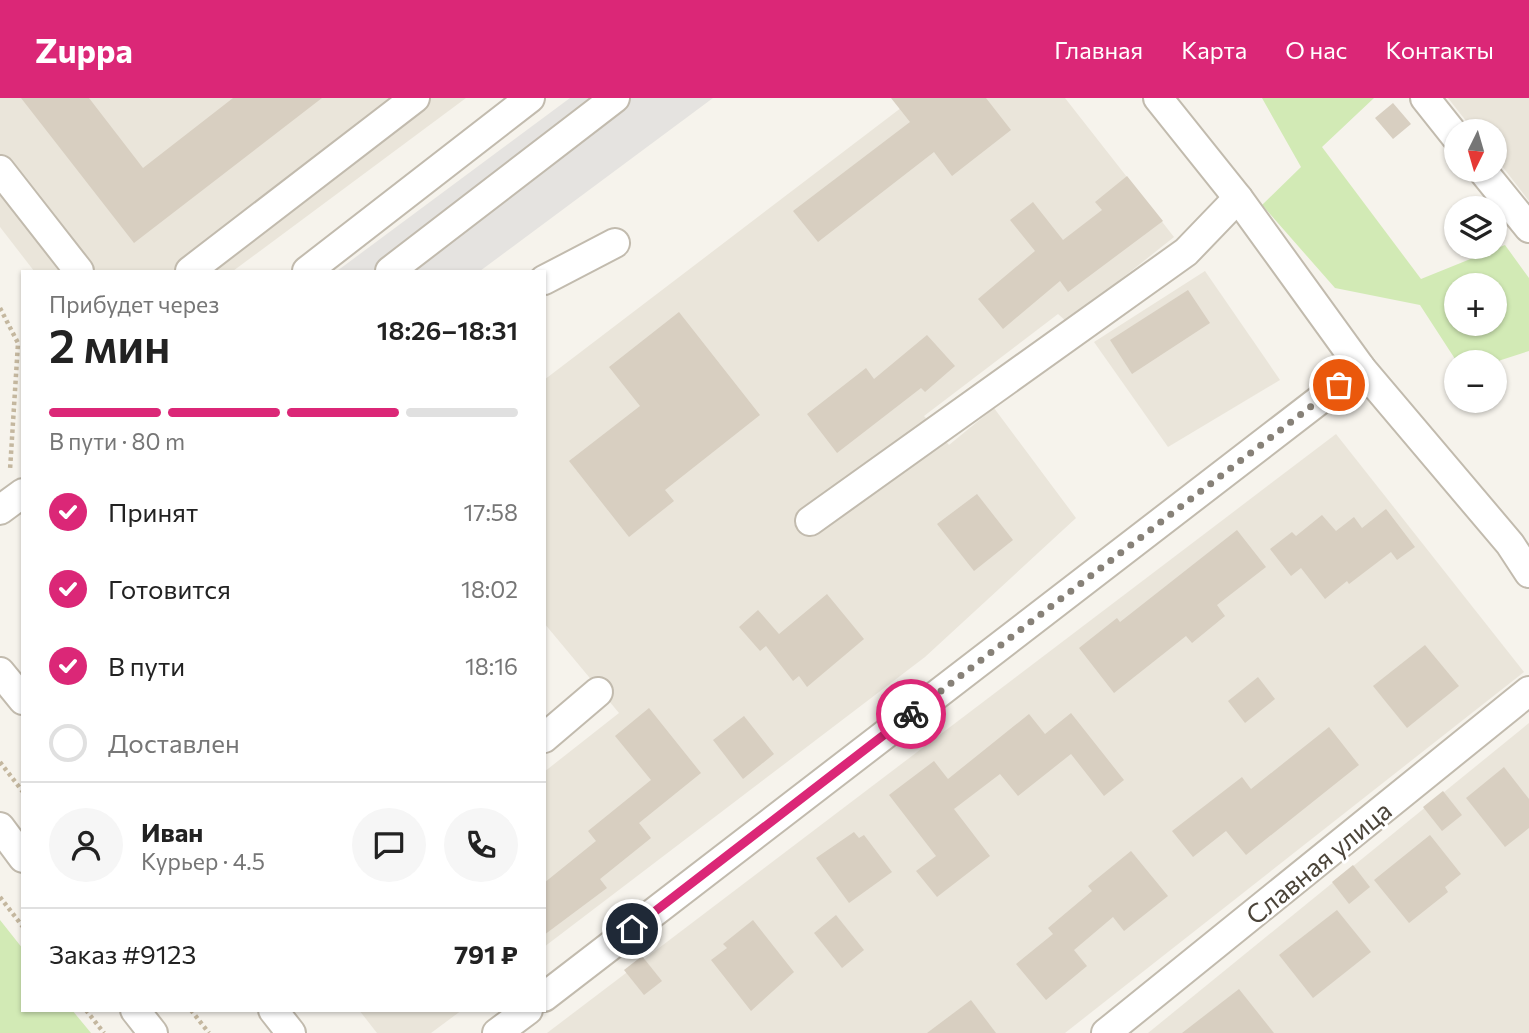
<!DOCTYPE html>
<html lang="ru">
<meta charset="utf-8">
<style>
body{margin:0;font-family:Commissioner,sans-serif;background:#f6f6f6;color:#222;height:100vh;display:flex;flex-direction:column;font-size:26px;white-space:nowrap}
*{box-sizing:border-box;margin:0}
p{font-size:23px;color:#767676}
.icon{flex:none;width:38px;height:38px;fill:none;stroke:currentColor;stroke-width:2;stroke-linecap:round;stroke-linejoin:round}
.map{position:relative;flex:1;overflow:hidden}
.sheet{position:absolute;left:21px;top:172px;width:525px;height:742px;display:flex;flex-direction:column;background:#fff;border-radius:0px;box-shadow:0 2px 5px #0004}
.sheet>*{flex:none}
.needle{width:46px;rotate:185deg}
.buttons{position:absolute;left:1444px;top:21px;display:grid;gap:14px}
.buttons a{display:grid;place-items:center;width:63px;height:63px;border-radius:50%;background:#fff;box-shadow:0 2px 5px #0004;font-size:35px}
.pin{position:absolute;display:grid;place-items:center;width:60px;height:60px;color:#fff;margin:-30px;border:4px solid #fff;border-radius:50%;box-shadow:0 2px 7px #0007}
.courier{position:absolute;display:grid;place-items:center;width:70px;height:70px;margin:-35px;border:5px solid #db2777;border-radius:50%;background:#fff;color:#222;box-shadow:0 2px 9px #0007}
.head em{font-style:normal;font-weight:600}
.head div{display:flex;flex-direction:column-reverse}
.head{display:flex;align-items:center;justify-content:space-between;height:119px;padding:0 28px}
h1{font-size:46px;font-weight:600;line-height:52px}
.bar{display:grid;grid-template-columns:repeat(4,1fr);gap:10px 7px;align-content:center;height:84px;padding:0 28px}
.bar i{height:9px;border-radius:5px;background:#e0e0e0}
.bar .active{background:#db2777}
.bar p{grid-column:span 4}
.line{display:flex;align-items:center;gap:18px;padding:0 28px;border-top:2px solid #e0e0e0}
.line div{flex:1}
.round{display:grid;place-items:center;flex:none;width:74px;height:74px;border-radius:37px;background:#f6f6f6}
ol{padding:0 28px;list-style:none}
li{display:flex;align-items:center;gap:21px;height:77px}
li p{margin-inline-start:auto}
li .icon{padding:7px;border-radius:50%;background:#db2777;color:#fff;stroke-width:4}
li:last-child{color:#767676}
li i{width:38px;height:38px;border:4px solid #e0e0e0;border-radius:50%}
header{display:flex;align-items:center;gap:42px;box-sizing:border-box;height:98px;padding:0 35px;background:#db2777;color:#fff}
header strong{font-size:33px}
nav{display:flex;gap:38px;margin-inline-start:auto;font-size:24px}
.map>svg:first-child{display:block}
.residential{fill:#eae5da}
.green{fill:#d2eab5;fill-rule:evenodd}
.parking{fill:#e5e3e0}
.building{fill:#d8cfc1}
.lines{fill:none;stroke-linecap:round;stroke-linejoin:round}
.minor-casing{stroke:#c2bbae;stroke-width:32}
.path{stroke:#c4b79f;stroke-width:4.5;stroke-dasharray:3.5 3.5;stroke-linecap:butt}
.minor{stroke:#fff;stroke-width:28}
.done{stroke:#878178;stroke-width:7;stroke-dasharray:0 12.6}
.route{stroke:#db2777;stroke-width:9}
.labels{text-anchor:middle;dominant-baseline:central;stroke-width:6;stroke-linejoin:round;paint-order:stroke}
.street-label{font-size:26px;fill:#4b4439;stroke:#fff}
</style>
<header>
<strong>Zuppa</strong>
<nav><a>Главная</a><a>Карта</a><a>О нас</a><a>Контакты</a></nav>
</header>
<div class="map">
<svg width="1529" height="935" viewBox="0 0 1529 935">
<rect width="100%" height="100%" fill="#f6f3ec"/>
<g class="residential">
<polygon points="0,0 466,0 233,173 34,173 0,129"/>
<polygon points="914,0 1065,0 1174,139 1067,224 1058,216 924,318 949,347 994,310 1076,420 925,559 544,849 544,674 619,615 544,525 544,282"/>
<polygon points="1448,0 1529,0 1529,103 1495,59 1494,33 1474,33"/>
<polygon points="1205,173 1280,282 1168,349 1094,244"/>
<polygon points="1336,336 1524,574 1065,935 547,935"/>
<polygon points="1529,625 1529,935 1148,935"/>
<polygon points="359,912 462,912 431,935 377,935"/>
</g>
<g class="green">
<path d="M 1262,0 L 1374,0 L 1322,49 L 1421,181 L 1505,147 L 1529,180 L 1529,253 L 1495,264 L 1457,264 L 1420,207 L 1335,190 L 1262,107 L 1301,69 ZM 1456,187 L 1494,187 L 1494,226 L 1456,226 Z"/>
<polygon points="0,822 23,851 23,912 72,912 91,935 0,935"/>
</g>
<polygon class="parking" points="570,0 713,0 480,173 337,173"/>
<g class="building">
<polygon points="21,0 89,0 143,70 233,0 322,0 134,145"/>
<polygon points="891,0 986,0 1011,32 952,78 934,54 818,144 793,113 910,24"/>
<polygon points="1393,5 1411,26 1393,41 1375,20"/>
<polygon points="1127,78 1163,123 1068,194 1060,183 1003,231 978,201 1035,153 1010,122 1033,104 1063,142 1102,112 1095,104"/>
<polygon points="1188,192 1210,225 1132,276 1110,242"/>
<polygon points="679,214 760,317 665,392 674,403 629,439 569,363 640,308 609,269"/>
<polygon points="927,237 955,268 925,294 921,290 837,355 807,316 866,270 874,281"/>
<polygon points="977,396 1013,442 974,473 937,426"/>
<polygon points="1386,411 1415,449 1397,462 1391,454 1349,486 1347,483 1325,501 1301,470 1291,478 1270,451 1292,434 1296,438 1322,417 1336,433 1354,419 1362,430"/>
<polygon points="1237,432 1266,469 1217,507 1225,518 1192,545 1186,538 1114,595 1079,550 1117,520 1120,524"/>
<polygon points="827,496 864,541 807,589 799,578 793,583 766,548 760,553 739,529 758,512 779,536"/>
<polygon points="1425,547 1459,588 1407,630 1373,588"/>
<polygon points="1258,579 1275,601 1245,625 1228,603"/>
<polygon points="649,610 701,675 639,725 651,740 600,781 607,790 544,837 544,785 596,743 588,733 651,682 615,638"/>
<polygon points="1071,615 1124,682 1104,698 1071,656 1018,698 1000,676 954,711 990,758 937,799 916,773 936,758 889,697 934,663 948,681 1029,616 1045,636"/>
<polygon points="744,618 774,656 743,681 713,642"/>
<polygon points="1329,629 1359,667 1246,757 1226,733 1193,759 1172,733 1242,679 1251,691"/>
<polygon points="1504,669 1529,701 1529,730 1505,749 1466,700"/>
<polygon points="1443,693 1462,717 1442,733 1423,709"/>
<polygon points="854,734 859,740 864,737 892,774 849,805 816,760"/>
<polygon points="1430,737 1461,776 1445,789 1448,794 1409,825 1374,782"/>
<polygon points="1131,753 1168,798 1124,833 1113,819 1074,852 1087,868 1046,902 1016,866 1053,836 1048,830 1092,793 1088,788"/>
<polygon points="1353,767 1370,789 1349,806 1332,784"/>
<polygon points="1337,812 1371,854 1313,900 1279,857"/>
<polygon points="836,817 864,852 842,870 814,835"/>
<polygon points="753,822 794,874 751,913 711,862 727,850 723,846"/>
<polygon points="642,858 662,883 644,897 624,872"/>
<polygon points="1239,891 1274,935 1182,935"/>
<polygon points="971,902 996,935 927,935"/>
</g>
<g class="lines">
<g class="minor-casing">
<g id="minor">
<polyline points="1158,0 1238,100 1361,270 1510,446 1529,475"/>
<polyline points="1425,0 1456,39"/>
<polyline points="0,72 79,173"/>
<polyline points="1482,72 1529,130"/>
<polyline points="190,173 415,0"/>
<polyline points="307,173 530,0"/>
<polyline points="390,173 615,0"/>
<polyline points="544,182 615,145"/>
<polyline points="0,412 23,395"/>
<polyline points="810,423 1186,154 1238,100"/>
<polyline points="0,574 23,602"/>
<polyline points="544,640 598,594"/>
<polyline points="0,729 23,760"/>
<polyline points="544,899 1361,270"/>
<polyline points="135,912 153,935"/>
<polyline points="273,912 291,935"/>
<polyline points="497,935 528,912"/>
<polyline points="1106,935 1529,593"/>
</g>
</g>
<g class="path">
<polyline points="0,210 18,245 10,372"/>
<polyline points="0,664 23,694"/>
<polyline points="0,799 23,829"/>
<polyline points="86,912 104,935"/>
<polyline points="191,912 209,935"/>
</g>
<use href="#minor" class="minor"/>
</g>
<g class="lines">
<polyline class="done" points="911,616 1339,287"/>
<polyline class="route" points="632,831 911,616"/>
</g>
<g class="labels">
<g class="street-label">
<text transform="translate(1318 764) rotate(-39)">Славная улица</text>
</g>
</g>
</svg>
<div class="buttons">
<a><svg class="needle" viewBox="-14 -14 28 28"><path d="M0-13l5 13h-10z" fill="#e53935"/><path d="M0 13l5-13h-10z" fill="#767676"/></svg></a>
<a><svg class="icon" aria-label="layers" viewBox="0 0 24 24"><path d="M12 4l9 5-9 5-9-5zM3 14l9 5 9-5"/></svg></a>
<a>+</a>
<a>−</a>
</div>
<div class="pin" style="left:1339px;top:287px;background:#ea580c"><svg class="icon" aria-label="bag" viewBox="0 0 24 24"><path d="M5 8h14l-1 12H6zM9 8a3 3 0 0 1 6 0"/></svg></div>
<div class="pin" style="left:632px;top:831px;background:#1f2937"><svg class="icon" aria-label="home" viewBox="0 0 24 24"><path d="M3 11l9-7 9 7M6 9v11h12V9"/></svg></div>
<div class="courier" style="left:911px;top:616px"><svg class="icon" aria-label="bike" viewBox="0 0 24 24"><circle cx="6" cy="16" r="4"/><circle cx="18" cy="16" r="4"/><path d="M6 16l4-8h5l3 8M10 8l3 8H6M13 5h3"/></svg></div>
<section class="sheet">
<div class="head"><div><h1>2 мин</h1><p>Прибудет через</p></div><em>18:26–18:31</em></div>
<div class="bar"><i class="active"></i><i class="active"></i><i class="active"></i><i></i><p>В пути · 80 m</p></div>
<ol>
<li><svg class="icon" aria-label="check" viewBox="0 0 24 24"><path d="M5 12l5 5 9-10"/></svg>Принят<p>17:58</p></li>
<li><svg class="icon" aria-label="check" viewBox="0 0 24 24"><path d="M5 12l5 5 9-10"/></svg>Готовится<p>18:02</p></li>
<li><svg class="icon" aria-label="check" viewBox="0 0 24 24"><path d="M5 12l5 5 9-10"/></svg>В пути<p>18:16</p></li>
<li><i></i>Доставлен</li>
</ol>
<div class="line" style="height:126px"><a class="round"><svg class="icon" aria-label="person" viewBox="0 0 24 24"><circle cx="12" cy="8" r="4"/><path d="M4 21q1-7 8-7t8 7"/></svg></a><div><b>Иван</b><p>Курьер · 4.5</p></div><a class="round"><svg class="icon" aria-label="chat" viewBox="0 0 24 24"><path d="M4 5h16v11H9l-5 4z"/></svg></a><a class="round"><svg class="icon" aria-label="phone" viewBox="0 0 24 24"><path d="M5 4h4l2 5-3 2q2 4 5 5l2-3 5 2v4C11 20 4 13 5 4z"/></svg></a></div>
<div class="line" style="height:91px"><div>Заказ #9123</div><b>791 ₽</b></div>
</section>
</div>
